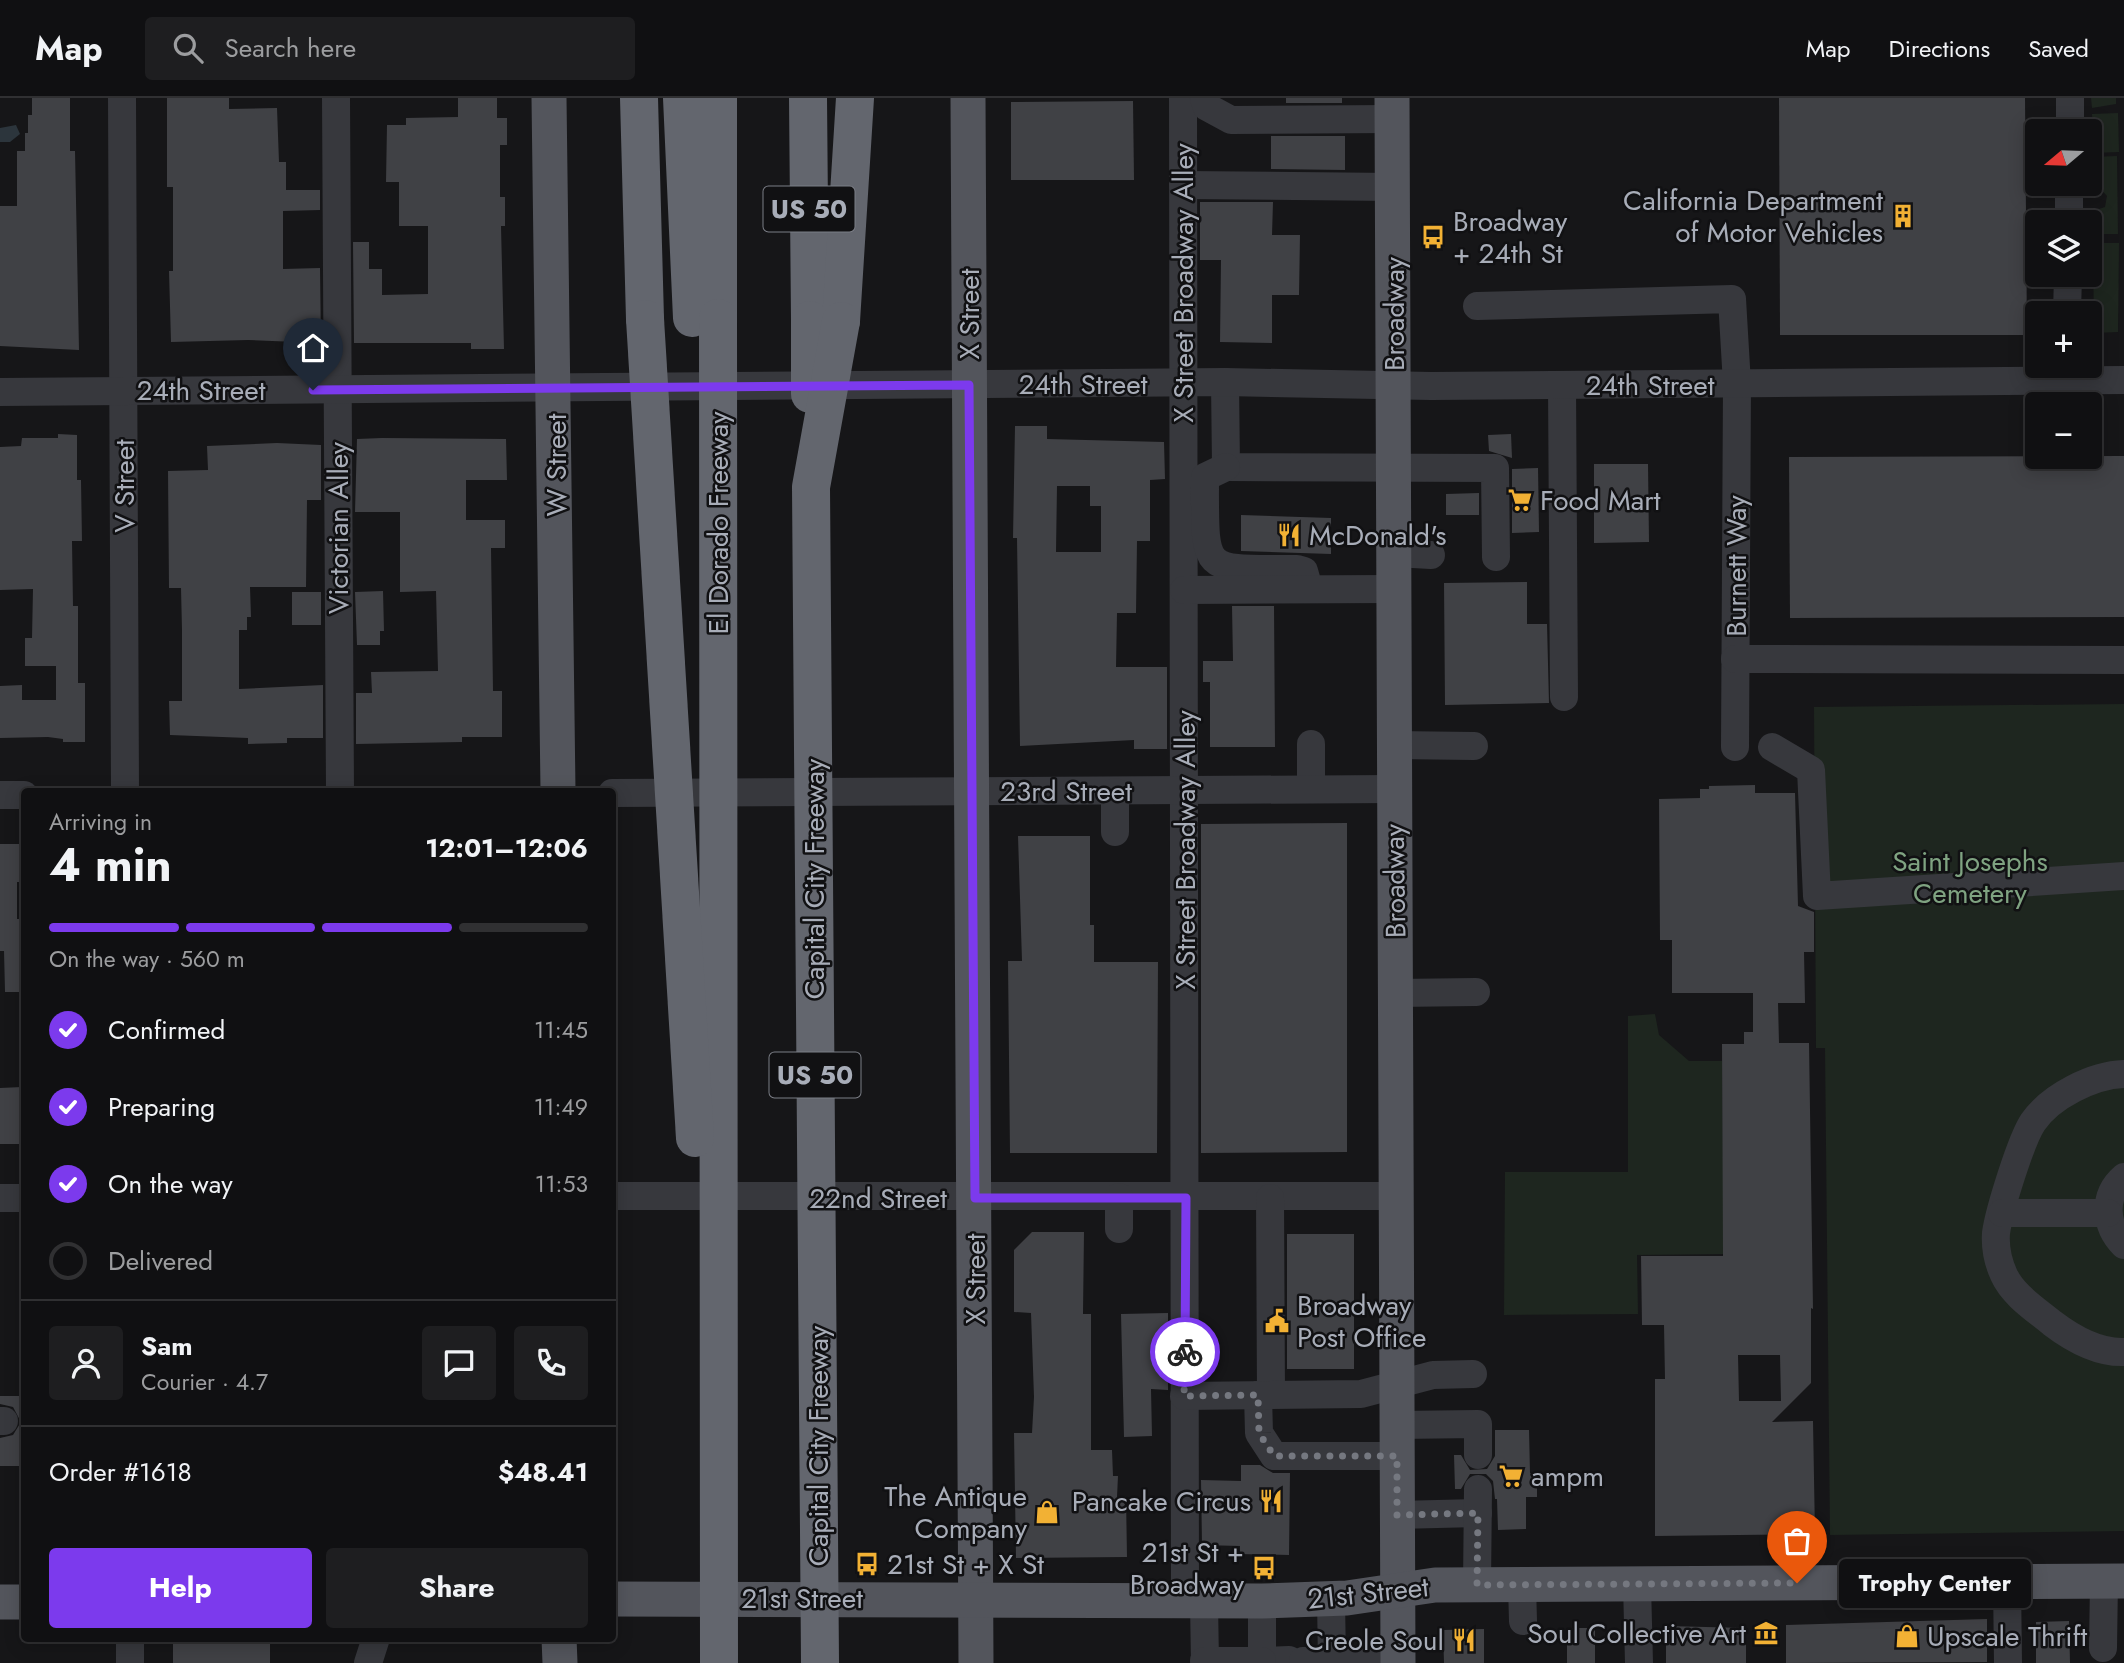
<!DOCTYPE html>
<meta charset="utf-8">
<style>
body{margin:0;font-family:Jost,sans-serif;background:#1e1e20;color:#f1f3f6;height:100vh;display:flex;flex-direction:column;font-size:26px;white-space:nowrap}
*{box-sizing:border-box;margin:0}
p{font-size:23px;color:#9c9d9f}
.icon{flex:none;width:38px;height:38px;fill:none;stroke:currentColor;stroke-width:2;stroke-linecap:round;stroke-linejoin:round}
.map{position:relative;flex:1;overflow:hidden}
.side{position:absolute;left:21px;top:690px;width:595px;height:854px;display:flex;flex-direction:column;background:#101012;border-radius:7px;box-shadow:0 4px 18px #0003,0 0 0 2px #303032}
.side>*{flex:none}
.needle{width:46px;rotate:251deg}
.fabs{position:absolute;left:2025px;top:21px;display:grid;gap:14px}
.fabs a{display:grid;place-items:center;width:77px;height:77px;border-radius:7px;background:#101012;box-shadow:0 4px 18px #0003,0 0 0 2px #303032;font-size:35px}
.pin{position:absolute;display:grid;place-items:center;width:60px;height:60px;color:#fff;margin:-72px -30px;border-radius:50% 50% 50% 0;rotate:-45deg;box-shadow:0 0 7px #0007}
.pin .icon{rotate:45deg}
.courier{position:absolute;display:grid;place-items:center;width:70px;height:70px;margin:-35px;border:5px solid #7c3aed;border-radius:50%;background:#fff;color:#222;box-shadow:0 2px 9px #0007}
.bubble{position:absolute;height:49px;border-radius:7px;background:#101012;box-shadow:0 4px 18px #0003,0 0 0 2px #303032;font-size:23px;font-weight:700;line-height:49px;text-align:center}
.head em{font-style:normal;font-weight:700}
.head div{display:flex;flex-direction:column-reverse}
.head{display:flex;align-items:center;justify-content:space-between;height:119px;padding:0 28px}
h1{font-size:46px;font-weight:700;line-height:52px}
.bar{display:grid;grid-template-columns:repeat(4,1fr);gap:10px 7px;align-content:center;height:84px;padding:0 28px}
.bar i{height:9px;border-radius:5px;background:#303032}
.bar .selected{background:#7c3aed}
.bar p{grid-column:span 4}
.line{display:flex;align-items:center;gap:18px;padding:0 28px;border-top:2px solid #303032}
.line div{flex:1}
.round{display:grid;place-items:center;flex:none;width:74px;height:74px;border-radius:7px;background:#1e1e20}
ol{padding:0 28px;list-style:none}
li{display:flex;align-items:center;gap:21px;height:77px}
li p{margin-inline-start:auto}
li .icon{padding:7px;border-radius:50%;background:#7c3aed;color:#fff;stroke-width:4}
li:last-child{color:#9c9d9f}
li i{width:38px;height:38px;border:4px solid #303032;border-radius:50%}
.primary-button{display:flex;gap:14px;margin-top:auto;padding:14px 28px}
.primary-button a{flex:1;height:80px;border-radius:7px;background:#7c3aed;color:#fff;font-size:28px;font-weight:700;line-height:80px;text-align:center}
.primary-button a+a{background:#1e1e20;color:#f1f3f6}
header{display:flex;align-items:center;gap:42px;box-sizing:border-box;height:98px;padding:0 35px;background:#101012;border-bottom:2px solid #303032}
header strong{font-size:33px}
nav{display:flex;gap:38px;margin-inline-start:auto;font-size:24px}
.search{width:490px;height:63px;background:#1e1e20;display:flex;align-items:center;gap:18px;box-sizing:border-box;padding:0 24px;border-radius:7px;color:#9c9d9f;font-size:26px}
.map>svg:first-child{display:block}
.green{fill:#1e261f}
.water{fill:#2c353c}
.building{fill:#404145;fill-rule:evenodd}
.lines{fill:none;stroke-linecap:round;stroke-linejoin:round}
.minor{stroke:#37383d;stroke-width:28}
.major{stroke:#53555c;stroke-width:35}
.highway{stroke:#63666e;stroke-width:38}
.highway-bridge{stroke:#63666e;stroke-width:38}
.done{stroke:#757880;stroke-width:7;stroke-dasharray:0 12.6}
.route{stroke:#7c3aed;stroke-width:9}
.labels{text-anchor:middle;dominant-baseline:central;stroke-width:5;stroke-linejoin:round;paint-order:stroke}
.shield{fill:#111113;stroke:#7b7e86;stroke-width:2}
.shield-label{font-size:26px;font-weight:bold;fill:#a8adb8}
.poi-label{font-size:28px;fill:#a8adb8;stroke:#111113;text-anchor:start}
.street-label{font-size:28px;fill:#a8adb8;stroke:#111113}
.park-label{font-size:28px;fill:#7fa381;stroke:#111113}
</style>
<header>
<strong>Map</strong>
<div class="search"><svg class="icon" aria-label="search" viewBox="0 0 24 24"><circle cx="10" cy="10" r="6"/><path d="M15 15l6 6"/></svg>Search here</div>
<nav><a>Map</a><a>Directions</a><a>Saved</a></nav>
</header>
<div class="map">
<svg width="2124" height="1565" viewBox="0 0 2124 1565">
<rect width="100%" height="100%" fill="#161618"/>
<g class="green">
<polygon points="2091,0 2116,0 2116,6 2092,10"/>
<polygon points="2118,15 2119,54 2093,55 2092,16"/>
<polygon points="2117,58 2118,136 2094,136 2093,113 2105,109 2107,98 2099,89 2091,89 2091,59"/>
<polygon points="2093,145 2119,145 2118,234 2094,235"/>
<polygon points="2124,606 2124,1433 1830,1437 1825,950 1816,950 1814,609"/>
<polygon points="1655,916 1659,937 1689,963 1722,963 1724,1156 1637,1157 1638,1216 1504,1217 1505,1074 1628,1074 1628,918"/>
</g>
<polygon class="water" points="16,27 20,36 10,44 0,44 0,30"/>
<g class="building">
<polygon points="32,0 70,0 70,53 75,53 79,252 0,248 0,108 17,108 17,53 25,53 25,35 28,35 28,17 32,17"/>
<polygon points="167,0 229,0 229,11 277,10 279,64 286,64 286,92 320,92 320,112 283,113 283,171 320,170 321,245 248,242 171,244 169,173 173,173 173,89 167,89"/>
<polygon points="458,0 497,0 497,20 507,20 507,47 500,47 500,99 505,99 505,128 501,128 504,251 471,251 471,245 354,245 353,144 369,144 369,171 382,171 382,197 428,196 428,128 399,128 399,84 386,84 387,27 406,27 406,20 458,19"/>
<rect x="1286" y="0" width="56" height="5"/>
<polygon points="1779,0 2025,0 2027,237 1780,237"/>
<polygon points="1133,3 1134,82 1011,82 1011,4"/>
<polygon points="1271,38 1345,38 1345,72 1271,71"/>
<polygon points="1200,104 1273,104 1272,137 1300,137 1299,197 1272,197 1272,245 1220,244 1221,162 1200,162"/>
<path d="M 1015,328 L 1047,328 L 1047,341 L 1164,344 L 1165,381 L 1150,382 L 1150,443 L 1137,443 L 1136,515 L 1117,515 L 1116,569 L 1167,569 L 1167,651 L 1134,651 L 1134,642 L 1020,648 L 1017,440 L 1013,440 ZM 1057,388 L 1090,388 L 1090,408 L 1101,408 L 1101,454 L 1056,454 Z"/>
<polygon points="58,336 77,337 77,382 81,382 82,443 72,443 73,508 78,508 78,585 85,585 85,644 63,644 63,641 48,639 0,640 0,588 22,587 22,602 56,602 56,568 25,568 25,540 32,540 33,491 0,492 0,349 21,348 22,340 58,340"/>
<polygon points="1511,336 1512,360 1489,353 1488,337"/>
<polygon points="382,340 506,341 507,382 466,382 466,422 505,422 505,450 491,450 493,593 502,593 502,639 462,639 462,644 356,646 356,595 372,595 371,574 438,573 436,493 400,494 400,414 355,414 357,341"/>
<polygon points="277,345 321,347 321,402 307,402 306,489 250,489 251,519 247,519 247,532 239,532 239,591 323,587 323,640 287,640 287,645 248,646 248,640 170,637 169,603 182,603 182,532 181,490 169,490 168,373 208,372 207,348"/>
<polygon points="2124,358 2124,519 1790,520 1789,359"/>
<polygon points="1594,366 1648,366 1649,444 1594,445"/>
<polygon points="1538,370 1539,434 1512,435 1512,371"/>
<polygon points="1479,395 1479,417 1446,417 1446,396"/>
<polygon points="1241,417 1331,420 1331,456 1241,453"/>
<polygon points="1527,484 1527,526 1547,526 1549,605 1445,607 1444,485"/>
<polygon points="383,493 384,533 380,533 380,547 357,547 355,494"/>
<rect x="292" y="494" width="29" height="33"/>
<polygon points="1232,508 1274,508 1275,649 1210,649 1210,584 1203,584 1203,563 1233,563"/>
<path d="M 1755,687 L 1755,695 L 1795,695 L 1798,808 L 1814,814 L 1814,854 L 1804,854 L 1805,905 L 1778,905 L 1779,945 L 1809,945 L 1813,1211 L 1811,1210 L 1811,1285 L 1772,1324 L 1813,1323 L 1815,1436 L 1655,1438 L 1655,1281 L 1665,1281 L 1664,1227 L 1642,1227 L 1641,1158 L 1723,1158 L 1722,946 L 1744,946 L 1744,934 L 1753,934 L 1753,895 L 1672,895 L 1672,842 L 1660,842 L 1659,701 L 1700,700 L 1700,691 L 1709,691 L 1709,688 ZM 1738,1257 L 1780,1257 L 1781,1303 L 1739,1303 Z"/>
<polygon points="1347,725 1347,1054 1201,1055 1201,726"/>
<polygon points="1018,738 1090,738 1090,827 1094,827 1094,864 1158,864 1157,1055 1010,1055 1008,863 1022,863"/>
<polygon points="0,746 24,746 24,784 17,784 17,821 24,821 24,894 5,894 4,853 0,853"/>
<polygon points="22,989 23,1046 0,1046 0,990"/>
<polygon points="1032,1134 1084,1134 1083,1216 1091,1216 1091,1352 1112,1352 1113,1378 1118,1378 1117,1399 1126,1398 1127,1459 1016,1460 1014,1335 1032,1335 1034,1299 1031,1215 1014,1214 1014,1152"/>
<rect x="1287" y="1136" width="67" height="135"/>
<polygon points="1168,1215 1168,1292 1151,1291 1152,1338 1124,1339 1121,1216"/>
<polygon points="0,1298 24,1298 24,1368 0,1368 0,1340 13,1337 21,1324 13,1309 0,1306"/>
<polygon points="1495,1332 1529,1332 1530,1375 1537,1375 1537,1399 1526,1399 1526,1431 1498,1432 1497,1401 1495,1401 1493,1383 1486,1376 1470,1376 1461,1391 1455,1391 1454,1357 1461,1357 1470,1372 1487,1371 1495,1358"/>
<polygon points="1241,1367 1260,1367 1273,1375 1290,1375 1289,1457 1240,1456 1240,1448 1202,1447 1201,1382 1241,1383"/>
<polygon points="1987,1521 1987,1564 1786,1565 1786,1527"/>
<polygon points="2069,1523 2070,1565 2036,1565 2036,1524"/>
<polygon points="1666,1528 1746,1530 1746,1565 1666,1565"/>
<rect x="1567" y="1530" width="28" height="35"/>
<polygon points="1484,1531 1484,1565 1444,1565 1443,1532"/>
<rect x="173" y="1545" width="97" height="20"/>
</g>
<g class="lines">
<g class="minor">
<polyline points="122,0 125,693"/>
<polyline points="336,0 340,693"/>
<polyline points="1183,0 1185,1503"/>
<polyline points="1204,0 1207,9 1231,22 1392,21"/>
<polyline points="2070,33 2070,0"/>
<polyline points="1183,87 1394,89"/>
<polyline points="2069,124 2069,86"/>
<polyline points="1477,208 1732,201 1737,286 1735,649"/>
<polyline points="2067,215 2068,177"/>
<polyline points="1225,284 1226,369 1495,370 1496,459"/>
<polyline points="1562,287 1564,599"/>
<polyline points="0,294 1225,284 1431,288 2124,282"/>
<path d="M 1226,369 L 1205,379 C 1205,477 1200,471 1297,471 L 1304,473 L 1309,491"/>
<polyline points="1395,455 1431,457"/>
<polyline points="1184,492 1394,491"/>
<polyline points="1735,561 2124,562"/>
<polyline points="1311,646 1311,691"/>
<polyline points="1394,647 1474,648"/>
<polyline points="1772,649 1811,672 1817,798 2124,778"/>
<polyline points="612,695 1394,691"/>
<polyline points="0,697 24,697"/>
<polyline points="1115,734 1115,694"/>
<polyline points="1396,895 1476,894"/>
<path d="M 2124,976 C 2093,977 2051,998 2033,1024 C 2021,1042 1999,1113 1996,1135 C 1995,1149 1998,1164 2004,1177 C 2013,1197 2035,1211 2052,1225 C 2073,1241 2098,1255 2124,1254"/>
<path d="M 2124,1079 C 2102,1098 2105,1128 2124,1147"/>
<polyline points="612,1098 1396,1098"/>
<polyline points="1119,1099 1119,1131"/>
<polyline points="0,1100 24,1100"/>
<polyline points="1270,1100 1271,1297"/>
<polyline points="2002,1115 2108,1115"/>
<polyline points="1258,1297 1259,1335 1274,1358 1397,1358"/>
<polyline points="1184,1298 1361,1296 1433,1277 1473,1276"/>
<polyline points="0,1323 4,1323"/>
<polyline points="1398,1327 1478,1326 1478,1357"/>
<polyline points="1397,1417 1478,1415"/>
<polyline points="2007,1484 2008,1565"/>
<polyline points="1637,1486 1639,1565"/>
<polyline points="1477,1487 1478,1391"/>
<polyline points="1522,1487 1523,1523"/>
<polyline points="1331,1501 1332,1565"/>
<polyline points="1262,1503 1262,1563 1289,1562"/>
<polyline points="1204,1504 1205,1565"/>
<polyline points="130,1540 130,1565"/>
<polyline points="2103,1550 2104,1483"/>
<polyline points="1204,1563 1262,1563"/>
<polyline points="1303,1563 1398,1561"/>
<polyline points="368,1565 376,1540"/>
</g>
<g class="major">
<polyline points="549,0 558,693"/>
<polyline points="968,0 976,1565"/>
<polyline points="1392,0 1398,1565"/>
<polyline points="612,1501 1262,1503 1347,1500 1435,1487 2124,1483"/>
<polyline points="0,1504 24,1504"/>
<polyline points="559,1540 560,1565"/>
</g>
<g class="highway">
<polyline points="639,0 645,221"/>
<polyline points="682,0 692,220"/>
<polyline points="718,0 718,220"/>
<polyline points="808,0 810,222"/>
<polyline points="841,223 855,0"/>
</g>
<g class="highway-bridge">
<polyline points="718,220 719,1565"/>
<polyline points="645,221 695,1040"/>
<polyline points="810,222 810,296"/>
<polyline points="820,1565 811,389 841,223"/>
</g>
</g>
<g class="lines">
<polyline class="done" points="1185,1254 1184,1298 1258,1297 1259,1335 1274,1358 1397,1358 1397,1417 1478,1415 1477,1487 1797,1485"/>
<polyline class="route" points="313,292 969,287 975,1100 1186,1100 1185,1254"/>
</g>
<defs>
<g id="building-bare" transform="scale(1.89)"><path d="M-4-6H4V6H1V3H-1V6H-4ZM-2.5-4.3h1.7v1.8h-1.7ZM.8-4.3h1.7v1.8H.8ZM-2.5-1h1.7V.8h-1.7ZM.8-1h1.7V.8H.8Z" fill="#f2b134" stroke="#111113" stroke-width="2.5" paint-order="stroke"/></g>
<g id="bus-bare" transform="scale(1.89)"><path d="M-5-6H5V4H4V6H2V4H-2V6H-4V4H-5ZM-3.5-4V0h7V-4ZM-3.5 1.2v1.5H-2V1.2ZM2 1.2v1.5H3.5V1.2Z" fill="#f2b134" stroke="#111113" stroke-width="2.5" paint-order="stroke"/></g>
<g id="supermarket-bare" transform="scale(1.89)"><path d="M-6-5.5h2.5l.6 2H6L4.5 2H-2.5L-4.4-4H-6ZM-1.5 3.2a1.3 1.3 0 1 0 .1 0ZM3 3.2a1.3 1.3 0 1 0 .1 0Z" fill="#f2b134" stroke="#111113" stroke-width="2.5" paint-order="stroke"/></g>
<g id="restaurant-bare" transform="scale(1.89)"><path d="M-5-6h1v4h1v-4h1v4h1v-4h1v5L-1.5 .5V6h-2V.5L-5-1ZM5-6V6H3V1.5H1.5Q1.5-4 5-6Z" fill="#f2b134" stroke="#111113" stroke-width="2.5" paint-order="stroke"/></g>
<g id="civic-bare" transform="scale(1.89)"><path d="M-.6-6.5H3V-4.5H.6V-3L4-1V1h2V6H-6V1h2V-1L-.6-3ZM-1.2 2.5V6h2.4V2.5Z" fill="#f2b134" stroke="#111113" stroke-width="2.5" paint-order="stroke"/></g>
<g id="shop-bare" transform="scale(1.89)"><path d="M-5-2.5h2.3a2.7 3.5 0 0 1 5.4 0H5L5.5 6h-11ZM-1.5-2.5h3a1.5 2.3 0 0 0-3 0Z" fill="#f2b134" stroke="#111113" stroke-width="2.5" paint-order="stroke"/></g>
<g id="museum-bare" transform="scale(1.89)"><path d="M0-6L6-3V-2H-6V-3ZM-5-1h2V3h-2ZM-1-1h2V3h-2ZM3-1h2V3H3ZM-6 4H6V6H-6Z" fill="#f2b134" stroke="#111113" stroke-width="2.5" paint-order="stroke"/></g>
</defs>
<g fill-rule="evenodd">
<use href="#building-bare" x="1903" y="118"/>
<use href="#bus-bare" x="1433" y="139"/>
<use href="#supermarket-bare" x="1520" y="402"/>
<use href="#restaurant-bare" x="1289" y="437"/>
<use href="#civic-bare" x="1277" y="1223"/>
<use href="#supermarket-bare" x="1511" y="1378"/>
<use href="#restaurant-bare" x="1271" y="1403"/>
<use href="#shop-bare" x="1047" y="1414"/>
<use href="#bus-bare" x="867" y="1466"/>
<use href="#bus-bare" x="1264" y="1470"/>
<use href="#museum-bare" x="1766" y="1535"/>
<use href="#shop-bare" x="1907" y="1538"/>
<use href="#restaurant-bare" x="1464" y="1542"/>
</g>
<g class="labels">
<g class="shield">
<rect x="763.5" y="88.5" width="91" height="45" rx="5"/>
<rect x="769.5" y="954.5" width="91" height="45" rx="5"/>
</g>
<g class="shield-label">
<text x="809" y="111">US 50</text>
<text x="815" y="977">US 50</text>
</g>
<g class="poi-label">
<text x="1883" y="102" text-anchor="end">California Department<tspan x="1883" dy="32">of Motor Vehicles</tspan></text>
<text x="1453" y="123">Broadway<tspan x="1453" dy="32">+ 24th St</tspan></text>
<text x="1540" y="402">Food Mart</text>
<text x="1309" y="437">McDonald's</text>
<text x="1297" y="1207">Broadway<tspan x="1297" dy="32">Post Office</tspan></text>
<text x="1531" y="1378">ampm</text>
<text x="1027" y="1398" text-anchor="end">The Antique<tspan x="1027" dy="32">Company</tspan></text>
<text x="1251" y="1403" text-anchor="end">Pancake Circus</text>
<text x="1244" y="1454" text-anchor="end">21st St +<tspan x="1244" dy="32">Broadway</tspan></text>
<text x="887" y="1466">21st St + X St</text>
<text x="1746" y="1535" text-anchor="end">Soul Collective Art</text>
<text x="1927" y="1538">Upscale Thrift</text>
<text x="1444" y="1542" text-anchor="end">Creole Soul</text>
</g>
<g class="street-label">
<text transform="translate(1183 185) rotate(-90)">X Street Broadway Alley</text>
<text transform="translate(969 216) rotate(-90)">X Street</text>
<text transform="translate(1394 216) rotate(-90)">Broadway</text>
<text x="1083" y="286">24th Street</text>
<text x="1650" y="287">24th Street</text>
<text x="201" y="292">24th Street</text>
<text transform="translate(556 367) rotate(-90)">W Street</text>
<text transform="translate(124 388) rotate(-90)">V Street</text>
<text transform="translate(718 425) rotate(-90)">El Dorado Freeway</text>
<text transform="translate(338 430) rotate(-90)">Victorian Alley</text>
<text transform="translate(1736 468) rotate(-90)">Burnett Way</text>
<text x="1066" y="693">23rd Street</text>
<text transform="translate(1185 752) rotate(-90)">X Street Broadway Alley</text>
<text transform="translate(814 781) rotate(-90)">Capital City Freeway</text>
<text transform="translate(1395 783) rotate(-91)">Broadway</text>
<text x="878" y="1100">22nd Street</text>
<text transform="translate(975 1181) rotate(-90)">X Street</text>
<text transform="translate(818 1348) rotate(-90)">Capital City Freeway</text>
<text transform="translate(1368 1495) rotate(-6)">21st Street</text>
<text x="802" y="1500">21st Street</text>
</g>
<g class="park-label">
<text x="1970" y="763">Saint Josephs<tspan x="1970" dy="32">Cemetery</tspan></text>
</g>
</g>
</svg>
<div class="fabs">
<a><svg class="needle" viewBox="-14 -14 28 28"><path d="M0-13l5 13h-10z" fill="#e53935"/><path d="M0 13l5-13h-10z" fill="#9c9d9f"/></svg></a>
<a><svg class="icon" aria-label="layers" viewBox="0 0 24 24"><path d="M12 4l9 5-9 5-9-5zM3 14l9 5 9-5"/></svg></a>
<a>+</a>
<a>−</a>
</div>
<div class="pin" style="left:1797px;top:1485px;background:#ea580c"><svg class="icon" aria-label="bag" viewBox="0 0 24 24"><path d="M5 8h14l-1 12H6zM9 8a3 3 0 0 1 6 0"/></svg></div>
<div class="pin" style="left:313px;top:292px;background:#1f2937"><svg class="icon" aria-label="home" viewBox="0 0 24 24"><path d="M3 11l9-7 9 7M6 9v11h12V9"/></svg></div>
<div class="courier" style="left:1185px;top:1254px"><svg class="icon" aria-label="bike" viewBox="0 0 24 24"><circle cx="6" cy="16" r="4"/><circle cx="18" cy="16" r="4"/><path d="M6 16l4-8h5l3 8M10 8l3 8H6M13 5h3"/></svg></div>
<div class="bubble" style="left:1839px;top:1461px;width:192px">Trophy Center</div>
<section class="side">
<div class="head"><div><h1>4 min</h1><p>Arriving in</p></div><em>12:01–12:06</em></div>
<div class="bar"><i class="selected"></i><i class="selected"></i><i class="selected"></i><i></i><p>On the way · 560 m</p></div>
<ol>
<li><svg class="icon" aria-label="check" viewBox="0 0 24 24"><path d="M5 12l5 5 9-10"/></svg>Confirmed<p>11:45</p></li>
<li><svg class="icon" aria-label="check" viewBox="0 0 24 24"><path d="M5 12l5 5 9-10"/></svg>Preparing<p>11:49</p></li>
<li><svg class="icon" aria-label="check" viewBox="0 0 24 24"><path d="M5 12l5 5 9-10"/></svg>On the way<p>11:53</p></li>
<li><i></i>Delivered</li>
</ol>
<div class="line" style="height:126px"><a class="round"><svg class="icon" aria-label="person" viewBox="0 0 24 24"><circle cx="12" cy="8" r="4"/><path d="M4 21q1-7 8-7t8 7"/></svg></a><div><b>Sam</b><p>Courier · 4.7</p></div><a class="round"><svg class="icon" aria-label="chat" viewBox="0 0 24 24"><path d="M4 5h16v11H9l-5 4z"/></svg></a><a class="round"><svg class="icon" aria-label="phone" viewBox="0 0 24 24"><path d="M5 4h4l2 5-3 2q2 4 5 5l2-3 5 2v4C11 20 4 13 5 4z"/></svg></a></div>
<div class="line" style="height:91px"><div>Order #1618</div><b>$48.41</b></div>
<div class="primary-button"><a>Help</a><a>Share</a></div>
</section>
</div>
